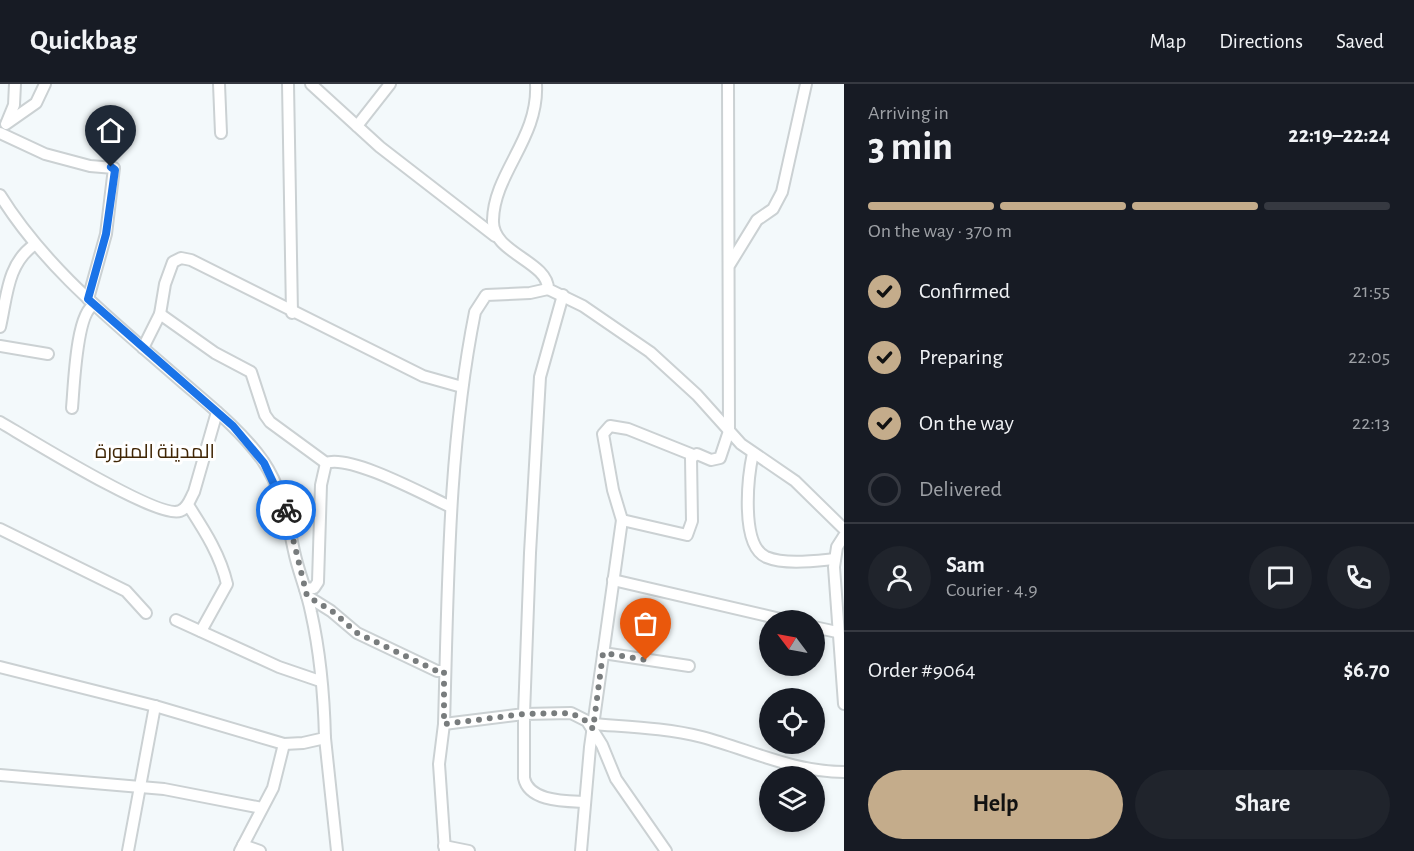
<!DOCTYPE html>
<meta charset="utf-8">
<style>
body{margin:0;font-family:"Alegreya Sans",Cairo,sans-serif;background:#20242c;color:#f1f3f6;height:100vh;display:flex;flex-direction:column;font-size:22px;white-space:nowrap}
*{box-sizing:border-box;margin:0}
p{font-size:20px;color:#9ea1a6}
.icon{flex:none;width:33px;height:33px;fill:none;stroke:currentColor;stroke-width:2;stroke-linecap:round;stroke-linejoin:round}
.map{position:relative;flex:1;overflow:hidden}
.panel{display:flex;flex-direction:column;background:#171b24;width:570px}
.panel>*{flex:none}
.needle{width:39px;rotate:302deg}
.tools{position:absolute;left:759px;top:526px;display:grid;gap:12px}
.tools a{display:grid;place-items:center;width:66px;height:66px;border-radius:50%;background:#171b24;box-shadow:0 3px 9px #0003;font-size:30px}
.pin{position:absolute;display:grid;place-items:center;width:51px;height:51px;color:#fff;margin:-62px -26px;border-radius:50% 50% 50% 0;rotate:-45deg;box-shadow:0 0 6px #0007}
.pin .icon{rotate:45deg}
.courier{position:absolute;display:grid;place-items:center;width:60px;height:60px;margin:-30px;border:4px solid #1a73e8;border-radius:50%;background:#fff;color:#222;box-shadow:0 2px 8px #0007}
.summary em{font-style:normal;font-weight:700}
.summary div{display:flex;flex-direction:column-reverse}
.summary{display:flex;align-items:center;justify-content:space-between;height:102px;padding:0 24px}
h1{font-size:39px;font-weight:700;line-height:45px}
.bar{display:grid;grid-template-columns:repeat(4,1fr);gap:9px 6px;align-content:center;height:72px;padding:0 24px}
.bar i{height:8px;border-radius:4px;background:#363941}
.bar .active{background:#c4ac8b}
.bar p{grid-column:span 4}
.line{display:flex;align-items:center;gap:15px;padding:0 24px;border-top:2px solid #363941}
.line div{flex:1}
.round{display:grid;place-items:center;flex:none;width:63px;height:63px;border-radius:32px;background:#20242c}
ol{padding:0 24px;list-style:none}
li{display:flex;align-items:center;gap:18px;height:66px}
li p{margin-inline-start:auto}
li .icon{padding:6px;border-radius:50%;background:#c4ac8b;color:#111;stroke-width:4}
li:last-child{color:#9ea1a6}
li i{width:33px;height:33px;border:3px solid #363941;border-radius:50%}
.cta{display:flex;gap:12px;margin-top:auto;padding:12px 24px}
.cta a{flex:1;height:69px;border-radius:36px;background:#c4ac8b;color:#111;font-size:24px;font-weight:700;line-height:69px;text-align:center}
.cta a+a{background:#20242c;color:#f1f3f6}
header{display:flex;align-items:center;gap:36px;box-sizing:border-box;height:84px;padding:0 30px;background:#171b24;border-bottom:2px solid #363941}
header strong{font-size:28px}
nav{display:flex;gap:33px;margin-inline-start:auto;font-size:21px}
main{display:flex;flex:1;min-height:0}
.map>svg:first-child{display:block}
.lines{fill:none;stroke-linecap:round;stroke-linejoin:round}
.minor-casing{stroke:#cbd1d3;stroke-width:14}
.minor{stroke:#fff;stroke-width:10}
.done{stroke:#787c7d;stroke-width:6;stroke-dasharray:0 10.8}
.route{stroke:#1a73e8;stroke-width:8}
.labels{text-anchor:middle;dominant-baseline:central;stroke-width:6;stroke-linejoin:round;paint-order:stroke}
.neighbourhood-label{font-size:20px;fill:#402605;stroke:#fff}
</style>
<header>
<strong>Quickbag</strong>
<nav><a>Map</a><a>Directions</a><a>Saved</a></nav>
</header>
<main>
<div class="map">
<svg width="844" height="767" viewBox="0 0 844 767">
<rect width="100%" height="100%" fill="#f3f9fb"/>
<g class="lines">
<g class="minor-casing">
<g id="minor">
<polyline points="219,0 221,49"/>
<polyline points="288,0 292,229"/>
<polyline points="311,0 380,63 495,152"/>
<path d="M 536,0 C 539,54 494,89 493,136 C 491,169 548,177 548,205 L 583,222 L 650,268 L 697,311 L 741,360 L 795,397 L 844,445"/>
<polyline points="7,38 14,21 15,0"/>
<polyline points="6,40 36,19 45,0"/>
<polyline points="357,42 390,0"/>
<polyline points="0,49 45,70 90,82 114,84 106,150 88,215"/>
<path d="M 0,111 C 46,185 114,238 179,295 C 209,321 240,345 263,377 C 282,405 287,435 294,467 C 298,487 307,507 311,528 C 320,568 324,612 325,654 L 303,659 L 284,660 L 155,622 L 0,583"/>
<polyline points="730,180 757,136 773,125 782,108 806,0"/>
<path d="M 548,205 L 530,209 L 486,211 L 475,228 C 448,363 448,502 444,640 L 524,630 L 530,469 L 540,293 L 563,211"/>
<polyline points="160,230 165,200 173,178 181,174 191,176 423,292 462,303"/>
<path d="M 0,243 C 7,213 7,180 34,161"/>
<polyline points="0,262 48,270"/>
<polyline points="143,264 160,230 215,269 251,288 265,331 270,338 326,379"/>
<path d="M 72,324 C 74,303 76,229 94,221"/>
<path d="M 0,338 C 26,353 159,436 180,427 C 188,424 190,415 194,408 L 217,328"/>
<path d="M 753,369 C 748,392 740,461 766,473 C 785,481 814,477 835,475"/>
<path d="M 188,421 C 204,446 220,470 227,500 L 201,547"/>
<polyline points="622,436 613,406 603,350 610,342 628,345 693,371"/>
<polyline points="0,445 126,507 146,529"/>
<polyline points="844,452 837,463 834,483 844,620"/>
<polyline points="613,496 789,537"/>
<path d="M 305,505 L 314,504 L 318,498 L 321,401 L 326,379 C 350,370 425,411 451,423"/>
<polyline points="307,512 331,527 357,549 437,587 444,587"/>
<polyline points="176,536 279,583 320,597"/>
<polyline points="814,543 837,548"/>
<polyline points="603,569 689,582"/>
<polyline points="444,640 439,680 445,767"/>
<path d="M 593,640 C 630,643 667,644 702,653 C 750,666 794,688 844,688"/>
<polyline points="325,654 337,767"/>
<polyline points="0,691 164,705 262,724"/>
<path d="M 585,718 C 566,717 529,718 524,694 L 524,630 L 571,629 L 587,637 L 602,661 L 616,695 L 666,767"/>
<polyline points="243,761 260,767"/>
<polyline points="444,762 469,767"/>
<polyline points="128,767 155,622"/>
<polyline points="240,767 273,704 284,660"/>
<polyline points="581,767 590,663 622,436 687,451 692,437 691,374 697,370 711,376 720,374 729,347 728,0"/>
</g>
</g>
<use href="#minor" class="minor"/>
</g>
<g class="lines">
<polyline class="done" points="286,426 307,512 332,527 357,549 437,587 444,587 444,640 524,630 571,629 586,637 593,645 603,569 646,576"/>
<polyline class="route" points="111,83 115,86 106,150 88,215 233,342 264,379 286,426"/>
</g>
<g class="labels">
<g class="neighbourhood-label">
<text x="155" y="368">المدينة المنورة</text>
</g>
</g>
</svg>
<div class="tools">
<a><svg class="needle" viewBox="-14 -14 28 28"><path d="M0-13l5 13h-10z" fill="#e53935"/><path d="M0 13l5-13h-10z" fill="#9ea1a6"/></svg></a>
<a><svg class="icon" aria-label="locate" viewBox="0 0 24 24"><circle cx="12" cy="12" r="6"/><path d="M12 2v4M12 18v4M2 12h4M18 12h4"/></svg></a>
<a><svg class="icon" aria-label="layers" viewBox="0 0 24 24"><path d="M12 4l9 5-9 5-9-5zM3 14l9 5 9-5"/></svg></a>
</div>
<div class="pin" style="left:646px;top:576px;background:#ea580c"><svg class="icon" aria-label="bag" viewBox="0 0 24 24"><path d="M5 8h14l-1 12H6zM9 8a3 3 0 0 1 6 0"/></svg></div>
<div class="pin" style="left:111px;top:83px;background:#1f2937"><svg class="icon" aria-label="home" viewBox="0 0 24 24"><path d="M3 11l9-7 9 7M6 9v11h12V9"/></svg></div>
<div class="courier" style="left:286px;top:426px"><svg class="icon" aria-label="bike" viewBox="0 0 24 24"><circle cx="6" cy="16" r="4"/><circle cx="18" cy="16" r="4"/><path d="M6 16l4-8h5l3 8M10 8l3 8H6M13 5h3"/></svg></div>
</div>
<section class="panel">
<div class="summary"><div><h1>3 min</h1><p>Arriving in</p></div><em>22:19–22:24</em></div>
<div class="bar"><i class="active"></i><i class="active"></i><i class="active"></i><i></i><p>On the way · 370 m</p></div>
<ol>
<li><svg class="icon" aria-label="check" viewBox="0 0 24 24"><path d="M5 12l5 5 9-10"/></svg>Confirmed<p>21:55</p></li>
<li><svg class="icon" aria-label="check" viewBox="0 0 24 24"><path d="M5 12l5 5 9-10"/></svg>Preparing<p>22:05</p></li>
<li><svg class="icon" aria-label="check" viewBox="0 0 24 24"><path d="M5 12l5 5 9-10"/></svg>On the way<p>22:13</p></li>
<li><i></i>Delivered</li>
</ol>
<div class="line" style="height:108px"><a class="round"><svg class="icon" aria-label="person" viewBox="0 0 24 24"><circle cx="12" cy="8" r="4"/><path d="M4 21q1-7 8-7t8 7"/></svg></a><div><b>Sam</b><p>Courier · 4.9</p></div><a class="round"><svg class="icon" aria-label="chat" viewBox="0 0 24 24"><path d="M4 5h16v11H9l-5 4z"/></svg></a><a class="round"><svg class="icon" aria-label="phone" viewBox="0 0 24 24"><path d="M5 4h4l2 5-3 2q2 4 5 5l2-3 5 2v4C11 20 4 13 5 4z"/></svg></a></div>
<div class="line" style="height:78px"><div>Order #9064</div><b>$6.70</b></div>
<div class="cta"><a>Help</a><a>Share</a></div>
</section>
</main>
